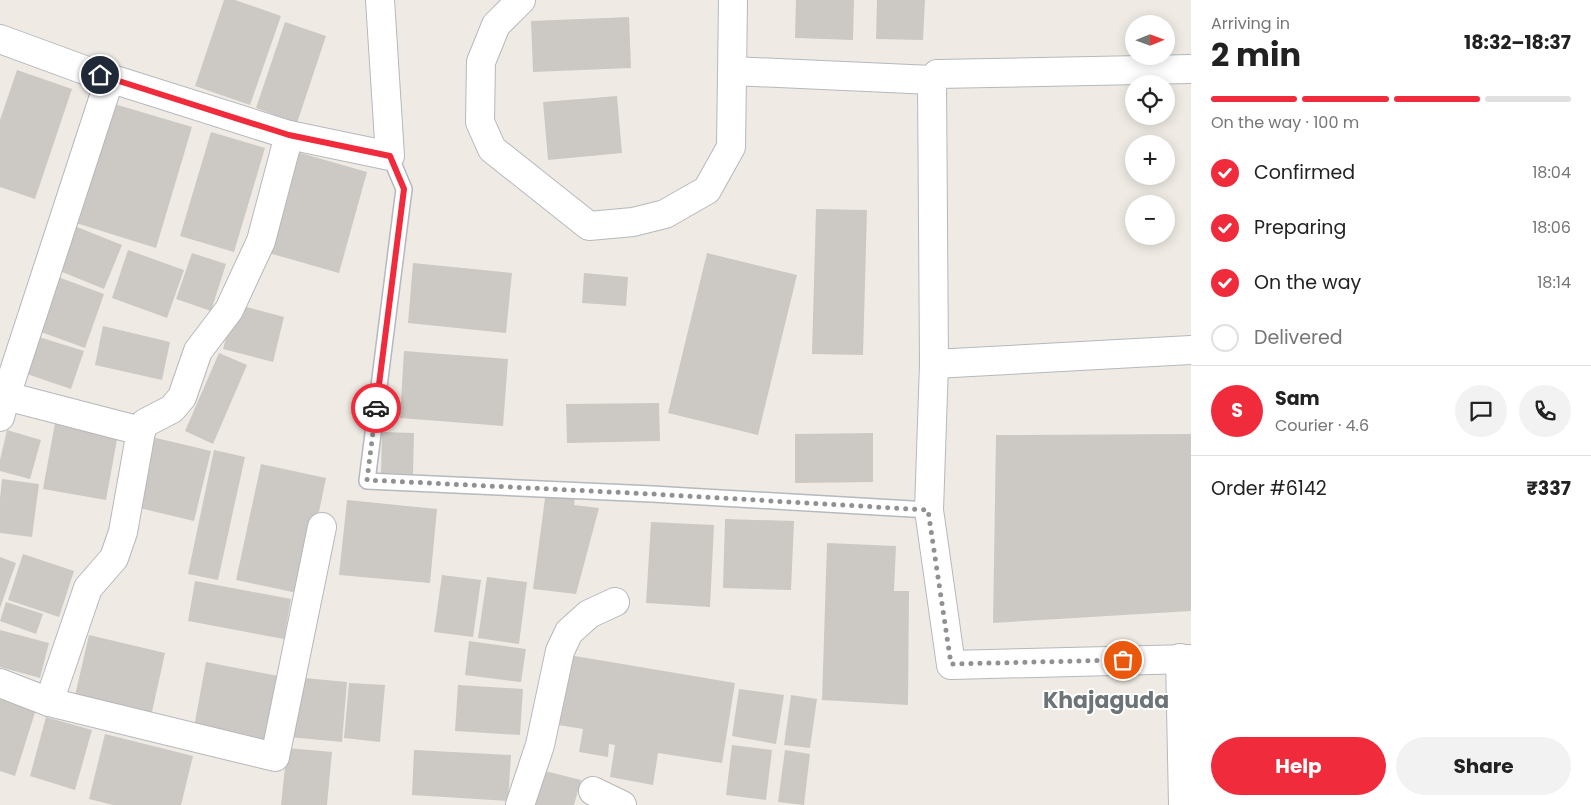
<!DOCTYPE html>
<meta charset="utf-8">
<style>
body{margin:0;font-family:Poppins,sans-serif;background:#f2f2f2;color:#222;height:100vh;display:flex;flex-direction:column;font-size:19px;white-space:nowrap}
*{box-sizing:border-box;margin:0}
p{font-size:16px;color:#767676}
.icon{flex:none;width:28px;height:28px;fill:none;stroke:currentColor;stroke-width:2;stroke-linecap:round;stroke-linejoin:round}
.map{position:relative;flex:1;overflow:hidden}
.details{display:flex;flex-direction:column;background:#fff;width:400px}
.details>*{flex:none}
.needle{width:32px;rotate:89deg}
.fabs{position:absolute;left:1125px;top:15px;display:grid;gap:10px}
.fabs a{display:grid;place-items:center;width:50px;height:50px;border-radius:50%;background:#fff;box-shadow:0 2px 12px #0003;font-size:25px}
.pin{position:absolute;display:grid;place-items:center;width:42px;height:42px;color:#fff;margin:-21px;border:2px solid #fff;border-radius:50%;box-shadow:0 1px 5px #0007}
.courier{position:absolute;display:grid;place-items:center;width:50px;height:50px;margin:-25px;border:4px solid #ef2b3c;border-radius:50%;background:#fff;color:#222;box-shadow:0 1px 6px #0007}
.headline em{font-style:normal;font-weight:700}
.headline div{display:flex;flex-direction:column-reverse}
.headline{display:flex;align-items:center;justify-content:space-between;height:85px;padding:0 20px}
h1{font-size:32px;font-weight:700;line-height:38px}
.bar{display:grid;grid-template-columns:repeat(4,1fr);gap:8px 5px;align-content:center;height:60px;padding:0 20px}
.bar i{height:6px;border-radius:4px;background:#e0e0e0}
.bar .current{background:#ef2b3c}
.bar p{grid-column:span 4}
.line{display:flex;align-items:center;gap:12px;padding:0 20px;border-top:1px solid #e0e0e0}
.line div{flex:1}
.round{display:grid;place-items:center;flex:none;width:52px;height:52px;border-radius:26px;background:#f2f2f2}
ol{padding:0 20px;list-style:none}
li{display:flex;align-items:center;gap:15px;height:55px}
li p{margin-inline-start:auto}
li .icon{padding:5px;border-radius:50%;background:#ef2b3c;color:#fff;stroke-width:4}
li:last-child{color:#767676}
li i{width:28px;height:28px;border:2px solid #e0e0e0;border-radius:50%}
.cta{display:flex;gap:10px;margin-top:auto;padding:10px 20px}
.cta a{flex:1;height:58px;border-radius:30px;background:#ef2b3c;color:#fff;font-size:20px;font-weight:700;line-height:58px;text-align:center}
.cta a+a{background:#f2f2f2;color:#222}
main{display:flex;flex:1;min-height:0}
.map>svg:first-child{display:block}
.building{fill:#ccc8c3}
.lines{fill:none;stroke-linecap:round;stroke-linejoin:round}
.service-casing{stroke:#b5b8bc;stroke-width:18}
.minor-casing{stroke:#b5b8bc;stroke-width:30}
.service{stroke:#fff;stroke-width:15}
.minor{stroke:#fff;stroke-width:28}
.done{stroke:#8f9291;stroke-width:5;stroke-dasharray:0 9}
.route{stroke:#ef2b3c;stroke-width:6}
.labels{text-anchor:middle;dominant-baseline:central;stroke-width:4;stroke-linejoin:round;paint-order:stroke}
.district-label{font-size:22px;font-weight:bold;fill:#6d7477;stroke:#fff}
</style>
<main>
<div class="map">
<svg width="1191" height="805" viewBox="0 0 1191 805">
<rect width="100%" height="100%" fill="#efebe4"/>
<g class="building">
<polygon points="224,0 235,0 281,16 250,105 195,86"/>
<polygon points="796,0 854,0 853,40 795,38"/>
<polygon points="877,0 925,0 923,40 876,39"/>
<polygon points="629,17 631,68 533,72 531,21"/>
<polygon points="285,22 326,36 297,123 256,108"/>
<polygon points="17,70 72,89 35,199 0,187 0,120"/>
<polygon points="617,96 622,153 548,160 543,102"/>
<polygon points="111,103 192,127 156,248 76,223"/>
<polygon points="211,132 265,148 234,252 180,236"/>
<polygon points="297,152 367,172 339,273 269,253"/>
<polygon points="816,209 867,210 863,355 812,354"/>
<polygon points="72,225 122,245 104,289 55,269"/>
<polygon points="128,250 184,270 167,318 112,298"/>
<polygon points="192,253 226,264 211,311 176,299"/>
<polygon points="707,253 797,275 758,435 668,413"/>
<polygon points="413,263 512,273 506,333 408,323"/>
<polygon points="584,273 628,277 626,306 582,303"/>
<polygon points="50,274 104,294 85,348 30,328"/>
<polygon points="235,304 284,317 273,362 223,349"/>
<polygon points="103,326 170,342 162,380 95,365"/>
<polygon points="26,333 84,351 71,389 15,370"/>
<polygon points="404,351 508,359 503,426 400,418"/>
<polygon points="219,353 247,365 213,444 185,431"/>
<polygon points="659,403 660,441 567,443 566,404"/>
<polygon points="55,423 118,434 106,500 43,489"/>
<polygon points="7,430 41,440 30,479 0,471 0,460"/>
<polygon points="382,432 414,433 413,474 381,473"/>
<polygon points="873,433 873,482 795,483 795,434"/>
<polygon points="1191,434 1191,611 993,623 996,435"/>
<polygon points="152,437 211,451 194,521 135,507"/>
<polygon points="214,450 245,457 218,580 188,574"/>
<polygon points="261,464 326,478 302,594 236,580"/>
<polygon points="2,479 39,484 32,537 0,533 0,498"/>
<polygon points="546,491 575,495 574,505 599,508 576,594 533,589"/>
<polygon points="347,500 437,509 430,583 339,575"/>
<polygon points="725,519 794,521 791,590 723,588"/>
<polygon points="651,522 714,525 710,607 646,603"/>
<polygon points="827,543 896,546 894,591 909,591 908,705 822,700"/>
<polygon points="23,554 74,571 59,617 8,600"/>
<polygon points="0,557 16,563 0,608"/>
<polygon points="442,575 481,580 473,637 434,632"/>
<polygon points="487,577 527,582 519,644 478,638"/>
<polygon points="195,581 291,599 284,639 188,621"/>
<polygon points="6,602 43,614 36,634 0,621"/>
<polygon points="0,630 49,643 40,678 0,667"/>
<polygon points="89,635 165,653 150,721 73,704"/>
<polygon points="469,641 526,649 521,682 465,675"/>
<polygon points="563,654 735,683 722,763 658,753 653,785 610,777 615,745 609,744 608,757 579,752 583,729 552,724"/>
<polygon points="206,662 278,676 265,741 194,727"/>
<polygon points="294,677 347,682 342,742 289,737"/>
<polygon points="349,683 385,685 380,742 344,738"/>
<polygon points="458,685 523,689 520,735 455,731"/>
<polygon points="739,689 784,695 776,744 732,736"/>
<polygon points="0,691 38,703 15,776 0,771"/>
<polygon points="791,695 817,699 810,748 784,745"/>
<polygon points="46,717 92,730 75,790 30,776"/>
<polygon points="105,734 193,756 181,805 113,805 89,799"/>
<polygon points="732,745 772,750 766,800 726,795"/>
<polygon points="287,748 332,752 327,805 281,805"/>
<polygon points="414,750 511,755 508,801 412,795"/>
<polygon points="785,750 810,754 804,805 778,802"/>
<polygon points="541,770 581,780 574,805 531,805"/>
</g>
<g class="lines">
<g class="service-casing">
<polyline id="service" points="390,156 404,189 367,481 652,494 929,510"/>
</g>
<g class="minor-casing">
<g id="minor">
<polyline points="521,0 496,25 481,62 480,122 492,149 589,226 633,222 665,214 707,190 731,147 733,0"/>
<polyline points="0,39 90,72 289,135 390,156 380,0"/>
<polyline points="1191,69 937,74 932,80 934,364 929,510 951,665 1191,659"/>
<polyline points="733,71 932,80"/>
<polyline points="110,78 6,396 141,431"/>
<polyline points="934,364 1191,350"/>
<polyline points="0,417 6,396"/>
<polyline points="1180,658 1183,805"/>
<polyline points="0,683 49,702 275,757 322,527"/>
<polyline points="49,702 88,588 114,558 123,532 141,431 145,423 172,409 182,397 198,351 229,310 261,241 289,135"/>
<polyline points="593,791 622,805"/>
<polyline points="520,805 540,745 560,651 569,632 589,614 615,602"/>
</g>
</g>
<use href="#service" class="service"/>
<use href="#minor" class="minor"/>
</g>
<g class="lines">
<polyline class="done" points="376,408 367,480 652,494 928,510 951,664 1123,660"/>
<polyline class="route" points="100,75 289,135 390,156 404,189 376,408"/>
</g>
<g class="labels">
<g class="district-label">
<text x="1106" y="700">Khajaguda</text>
</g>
</g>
</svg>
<div class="fabs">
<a><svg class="needle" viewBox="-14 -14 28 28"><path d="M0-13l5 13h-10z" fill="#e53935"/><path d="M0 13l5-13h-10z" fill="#767676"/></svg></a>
<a><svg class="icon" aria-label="locate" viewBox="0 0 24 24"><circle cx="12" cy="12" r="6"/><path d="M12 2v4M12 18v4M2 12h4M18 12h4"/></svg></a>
<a>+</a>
<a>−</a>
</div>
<div class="pin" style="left:1123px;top:660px;background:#ea580c"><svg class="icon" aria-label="bag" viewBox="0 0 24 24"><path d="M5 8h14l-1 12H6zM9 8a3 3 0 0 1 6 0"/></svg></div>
<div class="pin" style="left:100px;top:75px;background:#1f2937"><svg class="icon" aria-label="home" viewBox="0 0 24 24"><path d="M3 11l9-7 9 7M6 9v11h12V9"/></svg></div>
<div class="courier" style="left:376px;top:408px"><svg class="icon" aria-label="car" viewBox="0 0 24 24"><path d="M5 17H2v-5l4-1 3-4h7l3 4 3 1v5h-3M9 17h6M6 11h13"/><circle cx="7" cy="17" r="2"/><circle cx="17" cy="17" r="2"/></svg></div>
</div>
<section class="details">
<div class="headline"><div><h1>2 min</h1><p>Arriving in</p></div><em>18:32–18:37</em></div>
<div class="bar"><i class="current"></i><i class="current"></i><i class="current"></i><i></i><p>On the way · 100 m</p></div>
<ol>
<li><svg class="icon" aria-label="check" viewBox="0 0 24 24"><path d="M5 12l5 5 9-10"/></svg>Confirmed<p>18:04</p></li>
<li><svg class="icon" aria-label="check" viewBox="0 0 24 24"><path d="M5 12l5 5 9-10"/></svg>Preparing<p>18:06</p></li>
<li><svg class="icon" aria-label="check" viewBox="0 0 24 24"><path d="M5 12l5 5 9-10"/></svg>On the way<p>18:14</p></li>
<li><i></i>Delivered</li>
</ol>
<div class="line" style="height:90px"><b class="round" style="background:#ef2b3c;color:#fff">S</b><div><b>Sam</b><p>Courier · 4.6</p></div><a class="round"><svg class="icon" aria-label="chat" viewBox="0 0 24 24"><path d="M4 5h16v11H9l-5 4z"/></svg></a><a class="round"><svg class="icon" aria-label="phone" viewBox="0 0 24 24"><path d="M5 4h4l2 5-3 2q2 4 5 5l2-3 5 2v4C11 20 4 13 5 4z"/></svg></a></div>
<div class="line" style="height:65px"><div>Order #6142</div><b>₹337</b></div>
<div class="cta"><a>Help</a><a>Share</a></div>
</section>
</main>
